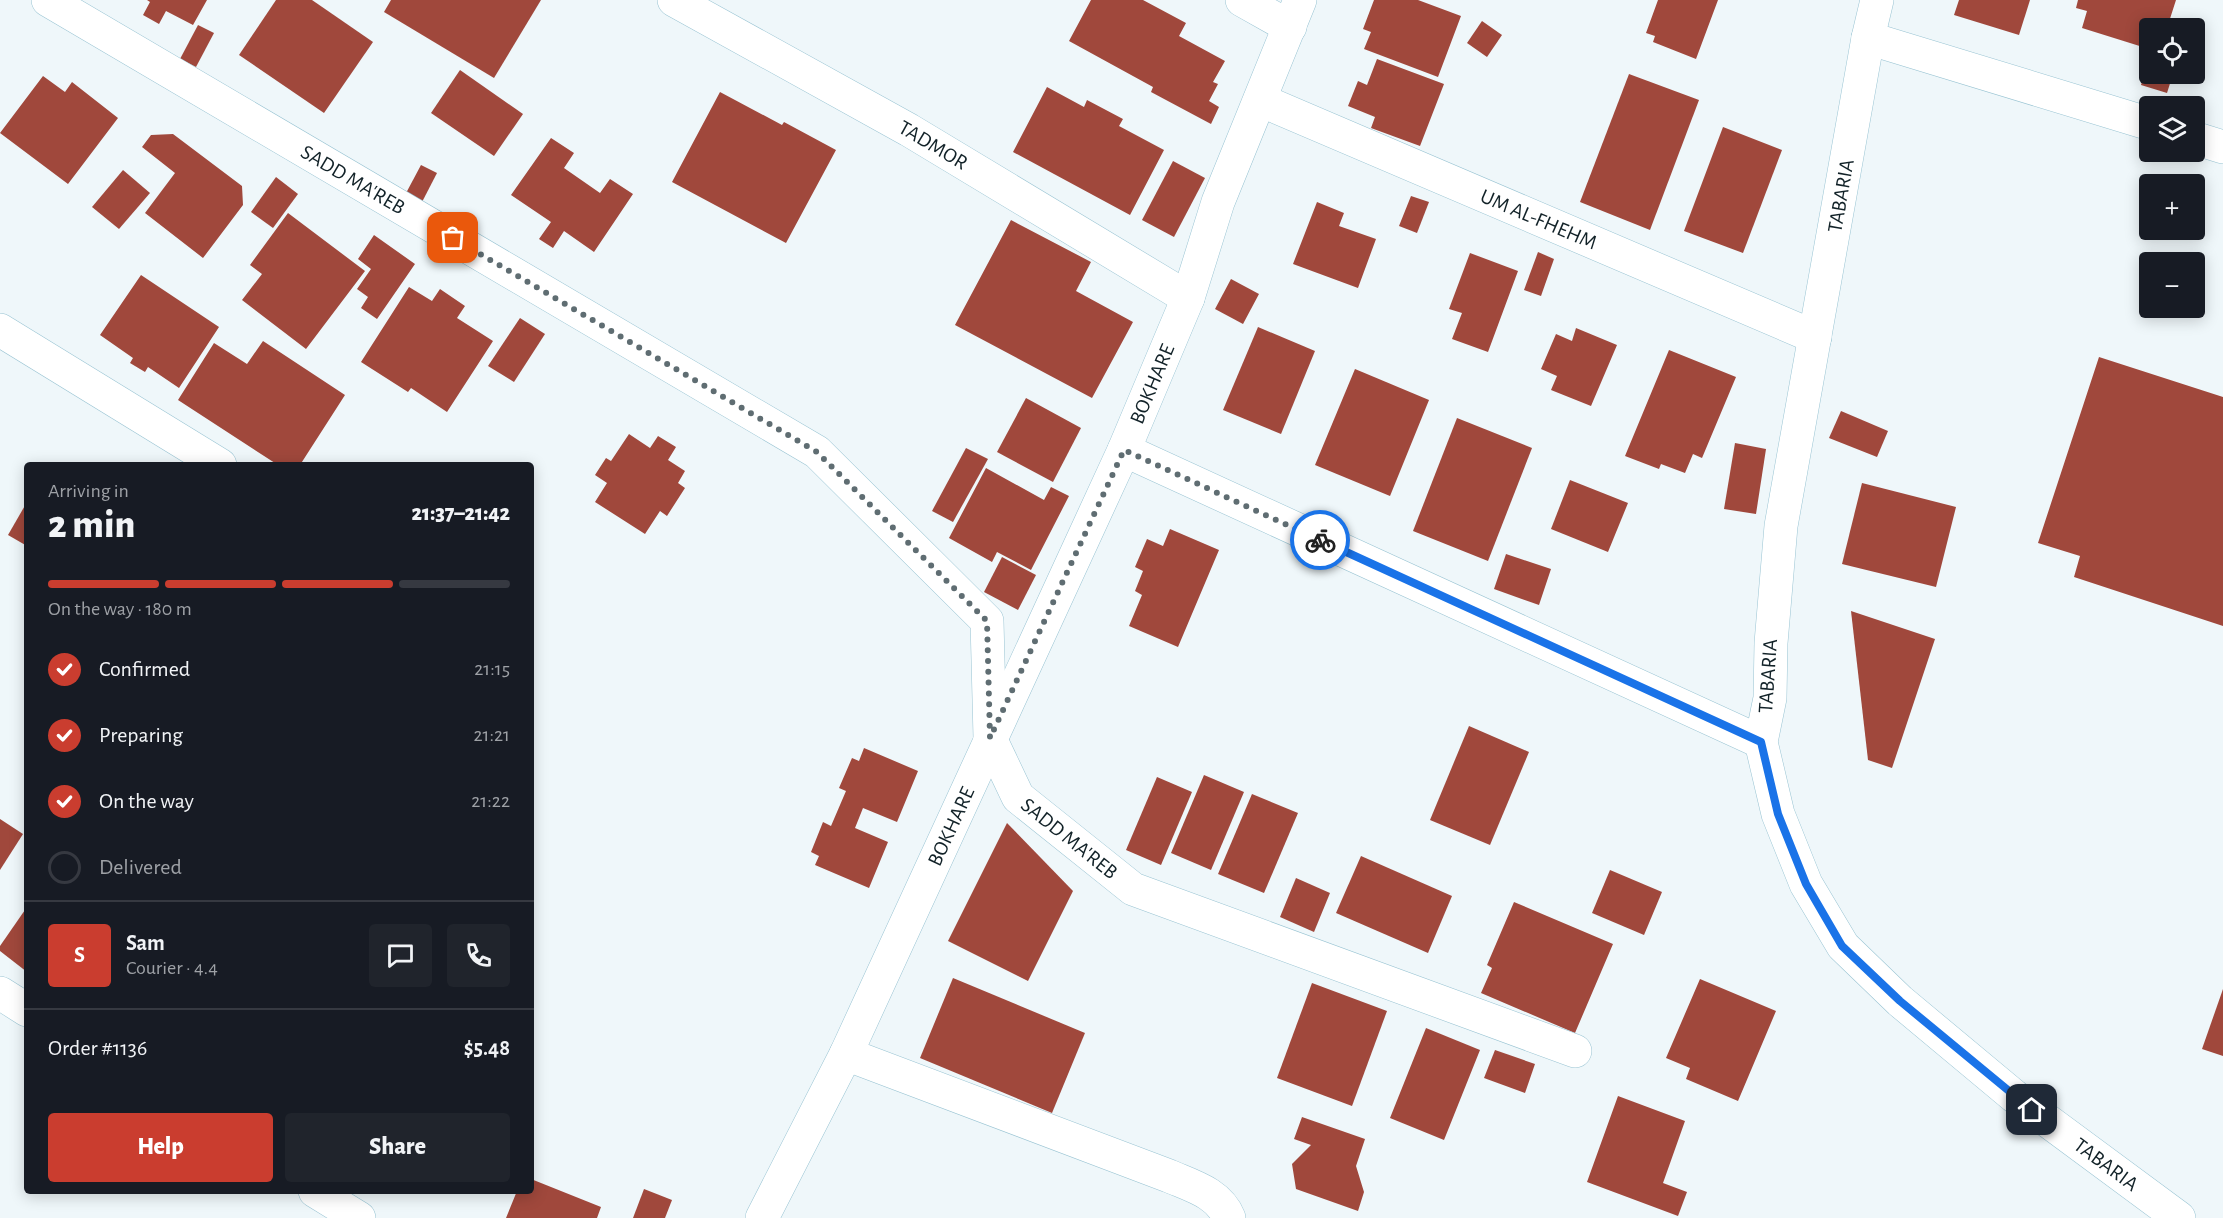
<!DOCTYPE html>
<meta charset="utf-8">
<style>
body{margin:0;font-family:"Alegreya Sans",sans-serif;background:#20242c;color:#f1f3f6;height:100vh;display:flex;flex-direction:column;font-size:22px;white-space:nowrap}
*{box-sizing:border-box;margin:0}
p{font-size:20px;color:#9ea1a6}
.icon{flex:none;width:33px;height:33px;fill:none;stroke:currentColor;stroke-width:2;stroke-linecap:round;stroke-linejoin:round}
.map{position:relative;flex:1;overflow:hidden}
.panel{position:absolute;left:24px;top:462px;width:510px;height:732px;display:flex;flex-direction:column;background:#171b24;border-radius:6px;box-shadow:0 3px 15px #0003}
.panel>*{flex:none}
.fabs{position:absolute;left:2139px;top:18px;display:grid;gap:12px}
.fabs a{display:grid;place-items:center;width:66px;height:66px;border-radius:6px;background:#171b24;box-shadow:0 3px 15px #0003;font-size:30px}
.pin{position:absolute;display:grid;place-items:center;width:51px;height:51px;color:#fff;margin:-26px;border-radius:12px;box-shadow:0 3px 9px #0006}
.courier{position:absolute;display:grid;place-items:center;width:60px;height:60px;margin:-30px;border:4px solid #1a73e8;border-radius:50%;background:#fff;color:#222;box-shadow:0 2px 8px #0007}
.overview em{font-style:normal;font-weight:800}
.overview div{display:flex;flex-direction:column-reverse}
.overview{display:flex;align-items:center;justify-content:space-between;height:102px;padding:0 24px}
h1{font-size:39px;font-weight:800;line-height:45px}
.bar{display:grid;grid-template-columns:repeat(4,1fr);gap:9px 6px;align-content:center;height:72px;padding:0 24px}
.bar i{height:8px;border-radius:4px;background:#363941}
.bar .current{background:#ca3d2f}
.bar p{grid-column:span 4}
.line{display:flex;align-items:center;gap:15px;padding:0 24px;border-top:2px solid #363941}
.line div{flex:1}
.round{display:grid;place-items:center;flex:none;width:63px;height:63px;border-radius:6px;background:#20242c}
ol{padding:0 24px;list-style:none}
li{display:flex;align-items:center;gap:18px;height:66px}
li p{margin-inline-start:auto}
li .icon{padding:6px;border-radius:50%;background:#ca3d2f;color:#fff;stroke-width:4}
li:last-child{color:#9ea1a6}
li i{width:33px;height:33px;border:3px solid #363941;border-radius:50%}
.cta{display:flex;gap:12px;margin-top:auto;padding:12px 24px}
.cta a{flex:1;height:69px;border-radius:6px;background:#ca3d2f;color:#fff;font-size:24px;font-weight:800;line-height:69px;text-align:center}
.cta a+a{background:#20242c;color:#f1f3f6}
.map>svg:first-child{display:block}
.building{fill:#a0483c}
.lines{fill:none;stroke-linecap:round;stroke-linejoin:round}
.minor-casing{stroke:#99c4d3;stroke-width:34}
.tertiary-casing{stroke:#99c4d3;stroke-width:34}
.minor{stroke:#fff;stroke-width:33}
.tertiary{stroke:#fff;stroke-width:33}
.done{stroke:#5f6d72;stroke-width:6;stroke-dasharray:0 10.8}
.route{stroke:#1a73e8;stroke-width:8}
.labels{text-anchor:middle;dominant-baseline:central;stroke-width:6;stroke-linejoin:round;paint-order:stroke}
.street-label{font-size:21px;fill:#122228;stroke:#fff}
</style>
<div class="map">
<svg width="2223" height="1218" viewBox="0 0 2223 1218">
<rect width="100%" height="100%" fill="#eff7fa"/>
<g class="building">
<polygon points="147,0 207,0 193,25 166,11 159,24 143,15 150,2"/>
<polygon points="276,0 312,0 373,42 324,113 239,55"/>
<polygon points="391,0 541,0 494,78 384,12"/>
<polygon points="1091,0 1143,0 1186,23 1179,36 1225,61 1213,82 1218,84 1209,101 1219,107 1211,124 1151,92 1153,87 1069,41"/>
<polygon points="1374,0 1418,0 1461,16 1438,77 1364,49 1371,32 1363,29"/>
<polygon points="1658,0 1718,0 1696,59 1653,42 1655,36 1646,33"/>
<polygon points="1959,0 2030,0 2019,35 1954,15"/>
<polygon points="2078,0 2176,0 2167,28 2150,28 2146,48 2082,28 2087,11 2076,8"/>
<polygon points="1482,21 1502,35 1487,57 1467,43"/>
<polygon points="198,25 214,33 196,67 180,59"/>
<polygon points="2149,58 2150,74 2173,74 2167,93 2141,85"/>
<polygon points="1377,59 1444,84 1420,146 1371,128 1375,117 1348,106 1358,81 1367,85"/>
<polygon points="460,70 523,114 494,156 431,113"/>
<polygon points="1629,74 1699,100 1650,230 1580,202"/>
<polygon points="43,76 65,92 72,82 118,118 68,184 0,133"/>
<polygon points="1047,87 1084,107 1087,100 1123,119 1119,126 1164,150 1130,215 1013,152"/>
<polygon points="720,92 782,125 784,122 836,150 786,243 672,182"/>
<polygon points="1723,127 1782,150 1743,253 1684,231"/>
<polygon points="173,134 242,186 243,205 203,258 145,213 175,173 142,147 151,135"/>
<polygon points="551,138 574,153 564,168 600,193 610,179 633,194 594,252 564,231 553,248 539,239 551,222 511,195"/>
<polygon points="1173,161 1205,178 1174,237 1142,220"/>
<polygon points="421,165 437,173 421,204 405,195"/>
<polygon points="123,170 150,193 119,229 92,207"/>
<polygon points="276,177 298,194 273,228 251,212"/>
<polygon points="1411,196 1429,202 1417,233 1399,226"/>
<polygon points="1317,202 1344,213 1339,226 1376,239 1358,288 1293,264"/>
<polygon points="288,213 365,271 306,349 242,300 262,274 250,265"/>
<polygon points="1011,220 1091,262 1076,291 1133,322 1092,398 955,325"/>
<polygon points="374,235 415,264 377,319 361,308 368,297 357,289 371,269 358,259"/>
<polygon points="1538,252 1554,259 1541,296 1524,290"/>
<polygon points="1470,253 1518,271 1488,352 1452,339 1462,313 1449,309"/>
<polygon points="141,275 219,327 179,388 148,367 145,372 130,363 133,358 100,335"/>
<polygon points="1231,279 1259,294 1243,324 1215,309"/>
<polygon points="409,287 432,301 440,289 465,306 457,318 493,341 447,412 411,388 408,392 361,362"/>
<polygon points="520,318 545,334 514,382 488,366"/>
<polygon points="1258,327 1315,351 1281,434 1223,410"/>
<polygon points="1576,328 1617,345 1591,406 1551,390 1557,376 1541,369 1556,334 1572,341"/>
<polygon points="263,341 345,395 300,465 278,465 178,400 214,343 247,364"/>
<polygon points="1669,350 1736,377 1702,458 1693,454 1685,473 1661,464 1659,469 1625,456"/>
<polygon points="2099,357 2223,397 2223,626 2074,577 2080,556 2038,543"/>
<polygon points="1355,369 1429,400 1390,496 1315,465"/>
<polygon points="1026,398 1081,428 1053,482 997,452"/>
<polygon points="1841,411 1888,431 1877,457 1829,438"/>
<polygon points="1457,418 1532,448 1488,561 1413,531"/>
<polygon points="629,434 650,448 658,436 676,447 668,460 685,471 678,483 685,488 667,516 660,511 645,534 595,502 607,483 595,475 606,458 611,461"/>
<polygon points="1735,443 1766,449 1756,514 1724,509"/>
<polygon points="966,448 988,459 953,522 932,511"/>
<polygon points="986,468 1044,500 1051,487 1069,496 1031,570 997,552 992,562 949,538"/>
<polygon points="1570,480 1628,503 1608,552 1551,529"/>
<polygon points="1862,483 1956,507 1936,587 1842,564"/>
<polygon points="27,502 27,546 8,535"/>
<polygon points="1170,529 1219,550 1178,647 1129,626 1142,595 1135,591 1143,571 1135,567 1147,539 1163,546"/>
<polygon points="1506,554 1551,569 1539,605 1494,589"/>
<polygon points="1002,557 1036,575 1018,610 984,592"/>
<polygon points="1851,611 1935,639 1892,768 1868,760"/>
<polygon points="1469,726 1529,752 1490,845 1430,820"/>
<polygon points="864,748 918,771 897,822 863,808 855,828 888,842 869,888 815,865 819,856 811,852 823,822 831,826 846,791 839,788 852,758 859,761"/>
<polygon points="1204,775 1244,792 1211,870 1171,853"/>
<polygon points="1157,777 1192,792 1161,865 1126,850"/>
<polygon points="1252,794 1298,813 1264,893 1218,874"/>
<polygon points="0,819 23,834 0,870"/>
<polygon points="1007,823 1073,891 1028,981 948,941"/>
<polygon points="1361,856 1452,896 1428,953 1336,913"/>
<polygon points="1610,870 1662,892 1644,935 1592,913"/>
<polygon points="1296,878 1330,893 1314,932 1280,917"/>
<polygon points="1514,902 1613,944 1575,1033 1481,993 1492,968 1487,965"/>
<polygon points="27,907 27,972 0,951 0,946"/>
<polygon points="953,978 1085,1033 1052,1113 920,1058"/>
<polygon points="1700,979 1776,1011 1738,1101 1686,1079 1690,1068 1666,1058"/>
<polygon points="1312,983 1387,1011 1352,1106 1277,1078"/>
<polygon points="2223,989 2223,1056 2202,1049"/>
<polygon points="1426,1028 1480,1050 1444,1140 1390,1118"/>
<polygon points="1495,1050 1535,1064 1525,1093 1484,1078"/>
<polygon points="1618,1096 1685,1121 1663,1183 1687,1192 1678,1216 1587,1182"/>
<polygon points="1302,1117 1365,1139 1356,1166 1364,1192 1358,1211 1296,1189 1292,1164 1311,1145 1294,1139"/>
<polygon points="531,1179 601,1207 597,1218 506,1218 517,1191 531,1191"/>
<polygon points="644,1189 672,1200 665,1218 633,1218"/>
</g>
<g class="lines">
<g class="minor-casing">
<g id="minor">
<path id="s1" d="M 48,0 L 817,452 L 987,621 L 990,738 L 1018,797 L 1133,889 L 1575,1051"/>
<polyline points="1242,0 1290,27"/>
<polyline points="1868,38 2150,124"/>
<path id="s2" d="M 1260,100 L 1815,337"/>
<polyline points="2194,138 2223,147"/>
<polyline points="0,330 220,465"/>
<polyline points="1124,450 1761,742"/>
<polyline points="0,993 27,1010"/>
<path d="M 846,1054 L 1169,1176 C 1192,1186 1219,1193 1229,1218"/>
<polyline points="315,1191 359,1218"/>
</g>
</g>
<g class="tertiary-casing">
<g id="tertiary">
<path id="s3" d="M 674,0 L 909,130 L 1188,298"/>
<path id="s4" d="M 1877,0 L 1868,38 L 1781,526 L 1771,643 L 1770,698 L 1761,742 L 1778,814 L 1806,884 L 1843,946 L 1900,1001 L 2014,1096 L 2179,1218"/>
<path id="s5" d="M 762,1218 L 846,1054 L 1124,450 L 1188,298 L 1218,202 L 1300,0"/>
</g>
</g>
<use href="#minor" class="minor"/>
<use href="#tertiary" class="tertiary"/>
</g>
<g class="lines">
<polyline class="done" points="453,238 817,452 987,621 990,738 1124,450 1320,540"/>
<polyline class="route" points="1320,540 1761,742 1778,814 1806,884 1842,946 1900,1001 2032,1110"/>
</g>
<g class="labels">
<g class="street-label">
<text stroke="none"><textPath href="#s3" startOffset="297">TADMOR</textPath></text>
<text stroke="none"><textPath href="#s1" startOffset="354">SADD MA'REB</textPath></text>
<text transform="translate(1841 196) rotate(-80)">TABARIA</text>
<text stroke="none"><textPath href="#s2" startOffset="303">UM AL-FHEHM</textPath></text>
<text stroke="none"><textPath href="#s5" startOffset="921">BOKHARE</textPath></text>
<text transform="translate(1768 676) rotate(-86)">TABARIA</text>
<text stroke="none"><textPath href="#s5" startOffset="435">BOKHARE</textPath></text>
<text stroke="none"><textPath href="#s1" startOffset="1380">SADD MA'REB</textPath></text>
<text stroke="none"><textPath href="#s4" startOffset="1316">TABARIA</textPath></text>
</g>
</g>
</svg>
<div class="fabs">
<a><svg class="icon" aria-label="locate" viewBox="0 0 24 24"><circle cx="12" cy="12" r="6"/><path d="M12 2v4M12 18v4M2 12h4M18 12h4"/></svg></a>
<a><svg class="icon" aria-label="layers" viewBox="0 0 24 24"><path d="M12 4l9 5-9 5-9-5zM3 14l9 5 9-5"/></svg></a>
<a>+</a>
<a>−</a>
</div>
<div class="pin" style="left:453px;top:238px;background:#ea580c"><svg class="icon" aria-label="bag" viewBox="0 0 24 24"><path d="M5 8h14l-1 12H6zM9 8a3 3 0 0 1 6 0"/></svg></div>
<div class="pin" style="left:2032px;top:1110px;background:#1f2937"><svg class="icon" aria-label="home" viewBox="0 0 24 24"><path d="M3 11l9-7 9 7M6 9v11h12V9"/></svg></div>
<div class="courier" style="left:1320px;top:540px"><svg class="icon" aria-label="bike" viewBox="0 0 24 24"><circle cx="6" cy="16" r="4"/><circle cx="18" cy="16" r="4"/><path d="M6 16l4-8h5l3 8M10 8l3 8H6M13 5h3"/></svg></div>
<section class="panel">
<div class="overview"><div><h1>2 min</h1><p>Arriving in</p></div><em>21:37–21:42</em></div>
<div class="bar"><i class="current"></i><i class="current"></i><i class="current"></i><i></i><p>On the way · 180 m</p></div>
<ol>
<li><svg class="icon" aria-label="check" viewBox="0 0 24 24"><path d="M5 12l5 5 9-10"/></svg>Confirmed<p>21:15</p></li>
<li><svg class="icon" aria-label="check" viewBox="0 0 24 24"><path d="M5 12l5 5 9-10"/></svg>Preparing<p>21:21</p></li>
<li><svg class="icon" aria-label="check" viewBox="0 0 24 24"><path d="M5 12l5 5 9-10"/></svg>On the way<p>21:22</p></li>
<li><i></i>Delivered</li>
</ol>
<div class="line" style="height:108px"><b class="round" style="background:#ca3d2f;color:#fff">S</b><div><b>Sam</b><p>Courier · 4.4</p></div><a class="round"><svg class="icon" aria-label="chat" viewBox="0 0 24 24"><path d="M4 5h16v11H9l-5 4z"/></svg></a><a class="round"><svg class="icon" aria-label="phone" viewBox="0 0 24 24"><path d="M5 4h4l2 5-3 2q2 4 5 5l2-3 5 2v4C11 20 4 13 5 4z"/></svg></a></div>
<div class="line" style="height:78px"><div>Order #1136</div><b>$5.48</b></div>
<div class="cta"><a>Help</a><a>Share</a></div>
</section>
</div>
